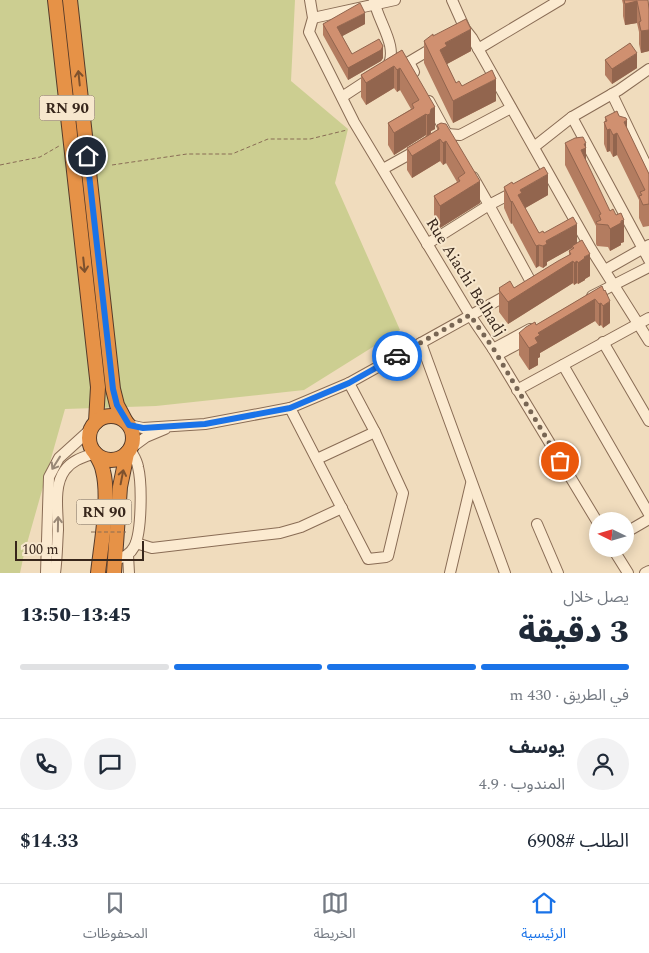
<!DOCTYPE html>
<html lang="ar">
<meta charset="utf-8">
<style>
body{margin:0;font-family:Spectral,"Noto Sans Arabic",serif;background:#f2f2f3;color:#1f2937;direction:rtl;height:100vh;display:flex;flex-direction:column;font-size:19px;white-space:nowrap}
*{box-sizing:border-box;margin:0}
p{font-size:16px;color:#747a83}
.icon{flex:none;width:28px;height:28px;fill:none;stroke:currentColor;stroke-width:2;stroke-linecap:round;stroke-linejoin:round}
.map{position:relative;height:573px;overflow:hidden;direction:ltr}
.panel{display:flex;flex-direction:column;background:#fff;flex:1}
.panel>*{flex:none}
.needle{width:32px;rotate:275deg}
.fabs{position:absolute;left:589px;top:512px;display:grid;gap:10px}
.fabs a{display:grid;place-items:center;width:45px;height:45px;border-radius:50%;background:#fff;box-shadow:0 2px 12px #0003;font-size:25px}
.scale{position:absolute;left:15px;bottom:12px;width:129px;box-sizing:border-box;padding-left:5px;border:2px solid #37261b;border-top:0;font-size:14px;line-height:18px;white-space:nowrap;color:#37261b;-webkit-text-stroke:4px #f7e7cd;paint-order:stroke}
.pin{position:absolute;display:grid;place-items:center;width:42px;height:42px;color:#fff;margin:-21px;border:2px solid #fff;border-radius:50%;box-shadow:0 1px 5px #0007}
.courier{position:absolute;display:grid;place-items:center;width:50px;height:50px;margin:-25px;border:4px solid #1a73e8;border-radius:50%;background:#fff;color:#222;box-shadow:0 1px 6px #0007}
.head em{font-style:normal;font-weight:800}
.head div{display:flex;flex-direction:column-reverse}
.head{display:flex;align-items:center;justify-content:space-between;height:85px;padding:0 20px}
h1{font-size:32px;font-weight:800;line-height:38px}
.bar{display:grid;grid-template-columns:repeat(4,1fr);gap:8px 5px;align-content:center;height:60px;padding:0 20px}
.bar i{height:6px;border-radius:4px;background:#e0e1e3}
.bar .active{background:#1a73e8}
.bar p{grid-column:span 4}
.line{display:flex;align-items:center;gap:12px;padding:0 20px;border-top:1px solid #e0e1e3}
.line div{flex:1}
.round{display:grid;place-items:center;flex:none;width:52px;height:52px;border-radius:26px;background:#f2f2f3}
.dock{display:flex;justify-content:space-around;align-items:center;height:70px;border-top:1px solid #e0e1e3;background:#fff;font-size:14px;color:#747a83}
.dock a{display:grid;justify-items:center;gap:2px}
.dock .active{color:#1a73e8}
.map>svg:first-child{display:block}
.green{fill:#ccce91}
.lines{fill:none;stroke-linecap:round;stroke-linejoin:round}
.minor-casing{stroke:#896c55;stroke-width:12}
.highway-casing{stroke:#563b2a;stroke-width:16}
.path{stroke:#896c55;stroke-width:1;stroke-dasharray:4 2.5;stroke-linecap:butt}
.minor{stroke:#fbead0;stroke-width:10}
.highway{stroke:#e69247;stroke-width:14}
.path-bridge{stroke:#896c55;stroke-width:1;stroke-dasharray:4 2.5;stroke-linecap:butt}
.wall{fill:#b37c60}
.shaded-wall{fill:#92654e}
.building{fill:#d09070;stroke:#92654e}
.oneway{stroke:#7d512d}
.oneway2{stroke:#998876}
.done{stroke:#786654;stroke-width:5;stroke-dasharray:0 9}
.route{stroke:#1a73e8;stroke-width:6}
.labels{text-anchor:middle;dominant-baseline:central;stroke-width:4;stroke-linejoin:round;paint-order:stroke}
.shield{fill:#f7e7cd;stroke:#716050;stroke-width:1}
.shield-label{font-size:15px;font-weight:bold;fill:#37261b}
.street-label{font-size:16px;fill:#37261b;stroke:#f7e7cd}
</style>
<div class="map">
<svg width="649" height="573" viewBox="0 0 649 573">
<rect width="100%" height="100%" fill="#f0dcbd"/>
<polygon class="green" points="0,0 295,0 291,81 348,129 335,183 400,330 304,390 156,406 65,409 24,554 20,573 0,573"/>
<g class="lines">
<g class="minor-casing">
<g id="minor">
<polyline points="310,0 313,18 309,32 354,122 470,315 493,349 598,523"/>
<path d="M 374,0 C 377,20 400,48 387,67"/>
<polyline points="452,0 465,29 472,38 591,249 649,341"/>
<polyline points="313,18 395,0"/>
<polyline points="478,49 560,0"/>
<polyline points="414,72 409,62 436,46"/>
<polyline points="612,94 649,171"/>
<polyline points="342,97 371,78"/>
<polyline points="429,101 447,134"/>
<polyline points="572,117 649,260"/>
<polyline points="451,141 447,134 460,135 511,108"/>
<polyline points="534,147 572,117 619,90 649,69"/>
<polyline points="383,169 419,149"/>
<polyline points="473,177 489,205 516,191"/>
<polyline points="427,244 489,205 531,282"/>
<polyline points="605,270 649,245"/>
<polyline points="592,296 649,267"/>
<polyline points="603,342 649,421"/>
<polyline points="421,343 505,573"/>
<polyline points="493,349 530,329"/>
<polyline points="497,355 529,338"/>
<polyline points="563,365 649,514"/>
<polyline points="517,390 649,318"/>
<polyline points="290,408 368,559 386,557 388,556 403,493 375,432 349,383"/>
<polyline points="129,425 143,428 205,424 290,408 349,383 509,294"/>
<polyline points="131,448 146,437 165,429"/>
<polyline points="317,459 375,432"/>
<polyline points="537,524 558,573"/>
<polyline points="625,533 649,519"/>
<polyline points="136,543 152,548 280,533 301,527 342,508"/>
<polyline points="613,549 628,573"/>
<polyline points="128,555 129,573"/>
<path d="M 115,560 C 123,558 130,555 134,547 C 142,533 142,483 138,467 C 137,460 133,455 130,449"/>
<polyline points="46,573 49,477 59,458 91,429"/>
<path d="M 55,573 C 57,559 57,545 58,530 C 58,511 53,486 65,470 C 72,460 84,457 95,453"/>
<polyline points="450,573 471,484"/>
<polyline points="645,573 649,571"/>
</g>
</g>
<g class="highway-casing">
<g id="highway">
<polyline points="55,0 98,387 96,422"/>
<polyline points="70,0 113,389 117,405 125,420"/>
<circle cx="111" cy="438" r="22"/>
<path d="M 95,453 C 98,458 102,464 103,471 C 110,498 101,545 98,573"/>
<polyline points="114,573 120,487 127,453"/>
</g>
</g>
<g class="path">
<polyline points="0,165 40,157 59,146"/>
<polyline points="112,165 187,154 232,154 268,139 310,139 347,130"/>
</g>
<use href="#minor" class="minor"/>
<use href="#highway" class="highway"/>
<polyline class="path-bridge" points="91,532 126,532"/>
</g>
<g class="wall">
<polygon points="622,0 648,0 649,9 649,51 641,53 639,44 639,32 637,23 625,25 623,16 623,4"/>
<polygon points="323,24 365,24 342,36 352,54 383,58 381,61 348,80 323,35"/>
<polygon points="433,36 471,51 447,64 456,83 496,101 453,123 424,63 424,41"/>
<polygon points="402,50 435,129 431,131 431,134 437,130 437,125 441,123 480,203 440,228 434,218 434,196 457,182 446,163 443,165 440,161 412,178 407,170 407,148 426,136 426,135 394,155 388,145 388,123 411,109 400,90 397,92 394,88 366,105 361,97 361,75"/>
<polygon points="605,60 637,68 612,84 605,75"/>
<polygon points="605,117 627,129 649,174 649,226 643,227 639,218 639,200 617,155 613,157 610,151 607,152 604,144 604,122 605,122"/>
<polygon points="565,143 586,161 624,242 621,243 621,245 610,251 608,247 597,246 596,244 596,226 565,165"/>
<polygon points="504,187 548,195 525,208 539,233 544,233 577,243 590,276 585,279 585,280 578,284 577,283 574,285 573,283 508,324 499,312 499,288 514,288 569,255 569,251 572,248 547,262 547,265 543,268 539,266 536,268 512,223 511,224 504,208"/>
<polygon points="602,286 610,323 603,328 601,325 599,326 595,321 540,353 540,357 538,358 538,365 529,370 519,355 519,333 536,325"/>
</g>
<g class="shaded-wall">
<polygon points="637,1 637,23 625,25 625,4"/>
<polygon points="365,13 365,24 337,39 337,27"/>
<polygon points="471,29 471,51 447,64 440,50 445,43"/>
<polygon points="649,30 649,51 641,53 641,31"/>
<polygon points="383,46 383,58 381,61 348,80 348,68"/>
<polygon points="637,53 637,68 612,84 612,69"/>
<polygon points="394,66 394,88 366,105 366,83"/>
<polygon points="400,68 400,90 397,92 397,70"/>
<polygon points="496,79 496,101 453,123 453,101"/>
<polygon points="435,107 435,129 431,131 430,135 427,137 427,115 431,109"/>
<polygon points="426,114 426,135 394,155 394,133"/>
<polygon points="627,120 627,142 624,122"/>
<polygon points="610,129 610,151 607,152 607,130"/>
<polygon points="617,133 617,155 613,157 613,135"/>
<polygon points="440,139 440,161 412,178 412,156"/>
<polygon points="446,141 446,163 443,165 443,143"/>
<polygon points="586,143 586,165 581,150 584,144"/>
<polygon points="548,174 548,195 522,210 518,195 520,190"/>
<polygon points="480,181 480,203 440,228 440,206"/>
<polygon points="512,201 512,223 511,224 511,202"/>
<polygon points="624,220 624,242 621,243 621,245 610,251 610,229"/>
<polygon points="577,224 577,246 572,246 572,248 547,262 547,265 543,268 543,246 546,241"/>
<polygon points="539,245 539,266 536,268 536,246"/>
<polygon points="590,254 590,276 585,279 585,280 578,284 578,263 584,257"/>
<polygon points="573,261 573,283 508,324 508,302"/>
<polygon points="577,261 577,283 574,285 574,263"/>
<polygon points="595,299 595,321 540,353 540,357 538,358 538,365 529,370 529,348 538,333"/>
<polygon points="610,301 610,323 603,328 603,306"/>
<polygon points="601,303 601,325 599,326 599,304"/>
</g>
<g class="building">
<polygon points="624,0 648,0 649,9 649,30 641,31 639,22 641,21 637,1 625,4"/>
<polygon points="360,3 365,13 337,27 352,54 379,39 383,46 381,50 348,68 323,24"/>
<polygon points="466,19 471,29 445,43 447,46 440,50 456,83 459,81 462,86 492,70 496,79 453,101 424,41 433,34 433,36"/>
<polygon points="630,43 637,53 612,69 605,60"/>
<polygon points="402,50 435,107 431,109 430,114 427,115 426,114 394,133 388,123 414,108 412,104 419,100 400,68 397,70 394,66 366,83 361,75"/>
<polygon points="617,111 619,116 626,118 627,120 624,122 649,174 649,204 643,205 639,196 642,195 640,192 645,190 617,133 613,135 610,129 607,130 604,122 607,121 605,117"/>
<polygon points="441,123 446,124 480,181 440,206 434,196 460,181 458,178 465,173 446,141 443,143 440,139 412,156 407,148 439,129 437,125"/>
<polygon points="583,137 586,143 584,144 586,148 581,150 610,211 613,209 616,215 621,213 624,220 621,221 621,223 610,229 608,225 597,224 596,222 601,220 599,215 601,214 565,143 575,138"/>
<polygon points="544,167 548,174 520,190 522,193 518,195 539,233 543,231 544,233 573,217 577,224 546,241 547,244 543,246 539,245 536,246 512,201 511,202 504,187 512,182 513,184"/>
<polygon points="582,240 590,254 584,257 585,258 578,263 577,261 574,263 573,261 508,302 499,290 500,289 499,288 510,281 514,288 558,261 571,254 569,251 574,248 572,246"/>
<polygon points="602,286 604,291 605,290 610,301 603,306 601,303 599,304 595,299 538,333 540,335 535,338 538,343 529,348 519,333 526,327 535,322 536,325"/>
</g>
<defs><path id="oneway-shaft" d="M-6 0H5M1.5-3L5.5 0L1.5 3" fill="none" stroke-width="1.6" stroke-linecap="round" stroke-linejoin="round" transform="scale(1.25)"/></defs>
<g class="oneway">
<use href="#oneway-shaft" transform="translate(79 78) rotate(-96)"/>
<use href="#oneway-shaft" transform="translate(84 265) rotate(84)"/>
<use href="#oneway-shaft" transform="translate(122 477) rotate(-79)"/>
</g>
<g class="oneway2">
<use href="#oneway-shaft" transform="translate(56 463) rotate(122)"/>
<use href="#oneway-shaft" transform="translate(58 524) rotate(-89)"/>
</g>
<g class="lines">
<polyline class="done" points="397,356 470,315 493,348 560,461"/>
<polyline class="route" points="87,156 113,389 117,405 129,425 143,428 205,424 290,408 349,383 397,356"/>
</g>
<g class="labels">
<g class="shield">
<rect x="39.5" y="95.5" width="55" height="25" rx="4"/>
<rect x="76.5" y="499.5" width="55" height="25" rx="4"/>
</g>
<g class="shield-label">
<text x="67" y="108">RN 90</text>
<text x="104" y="512">RN 90</text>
</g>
<g class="street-label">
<text transform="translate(466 277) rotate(58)">Rue Aiachi Belhadj</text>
</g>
</g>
</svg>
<div class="fabs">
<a><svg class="needle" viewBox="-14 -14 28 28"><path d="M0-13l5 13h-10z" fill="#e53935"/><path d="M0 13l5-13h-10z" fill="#747a83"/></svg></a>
</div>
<div class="scale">100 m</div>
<div class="pin" style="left:560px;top:461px;background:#ea580c"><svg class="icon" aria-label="bag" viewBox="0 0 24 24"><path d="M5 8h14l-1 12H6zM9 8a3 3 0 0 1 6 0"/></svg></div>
<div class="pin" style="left:87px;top:156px;background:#1f2937"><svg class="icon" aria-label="home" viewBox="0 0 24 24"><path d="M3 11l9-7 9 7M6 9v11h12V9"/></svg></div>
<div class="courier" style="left:397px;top:356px"><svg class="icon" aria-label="car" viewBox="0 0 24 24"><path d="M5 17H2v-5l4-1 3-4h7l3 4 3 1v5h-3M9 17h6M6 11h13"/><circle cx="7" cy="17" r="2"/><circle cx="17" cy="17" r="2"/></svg></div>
</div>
<section class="panel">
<div class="head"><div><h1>3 دقيقة</h1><p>يصل خلال</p></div><em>13:45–13:50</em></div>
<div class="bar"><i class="active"></i><i class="active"></i><i class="active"></i><i></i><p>في الطريق · 430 m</p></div>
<div class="line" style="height:90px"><a class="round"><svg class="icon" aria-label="person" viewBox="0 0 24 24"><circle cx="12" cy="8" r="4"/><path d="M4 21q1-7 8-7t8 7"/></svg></a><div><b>يوسف</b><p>المندوب · 4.9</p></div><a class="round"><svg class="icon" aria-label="chat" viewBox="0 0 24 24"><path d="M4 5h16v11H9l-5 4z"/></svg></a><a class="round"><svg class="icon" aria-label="phone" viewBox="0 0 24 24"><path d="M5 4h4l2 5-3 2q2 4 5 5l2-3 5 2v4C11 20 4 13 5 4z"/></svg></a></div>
<div class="line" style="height:65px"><div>الطلب #6908</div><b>$14.33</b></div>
</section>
<nav class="dock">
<a class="active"><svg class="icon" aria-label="home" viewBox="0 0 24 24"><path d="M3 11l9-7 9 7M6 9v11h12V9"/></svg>الرئيسية</a>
<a><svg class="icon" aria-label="map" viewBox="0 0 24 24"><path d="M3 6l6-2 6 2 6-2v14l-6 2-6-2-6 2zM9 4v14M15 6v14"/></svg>الخريطة</a>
<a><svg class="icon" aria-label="saved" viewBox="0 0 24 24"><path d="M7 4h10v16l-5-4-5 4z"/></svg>المحفوظات</a>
</nav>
